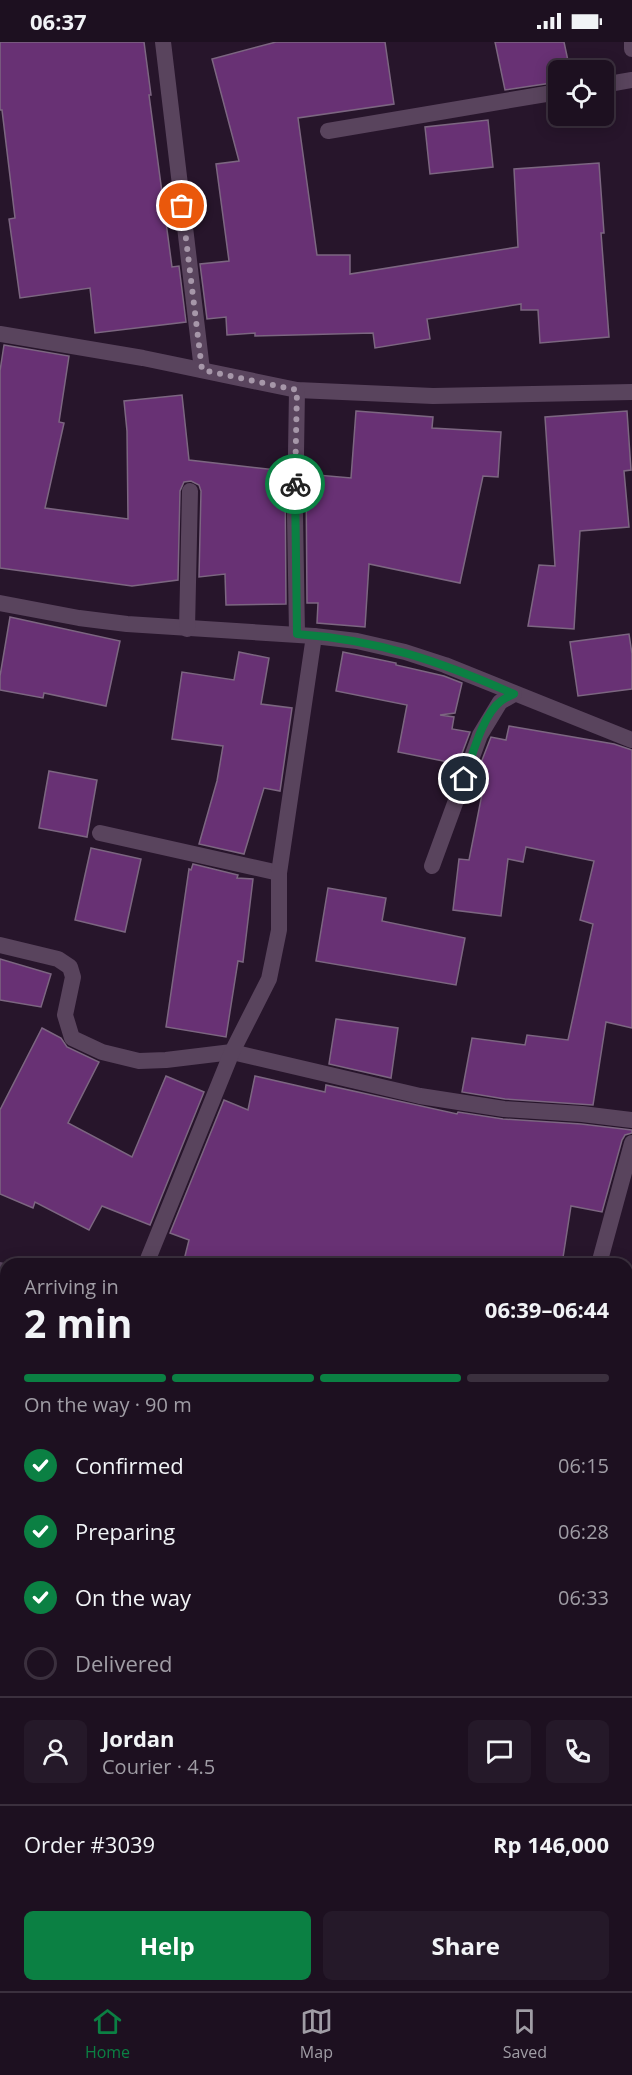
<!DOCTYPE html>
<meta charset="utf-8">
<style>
body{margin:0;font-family:"Open Sans",sans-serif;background:#251929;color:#f1f3f6;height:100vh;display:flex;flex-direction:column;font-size:22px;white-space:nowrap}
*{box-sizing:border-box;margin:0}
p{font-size:20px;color:#a09da5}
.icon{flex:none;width:33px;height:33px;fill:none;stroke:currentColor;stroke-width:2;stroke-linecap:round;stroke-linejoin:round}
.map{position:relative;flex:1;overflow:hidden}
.side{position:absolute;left:0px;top:1216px;width:633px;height:734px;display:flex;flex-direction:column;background:#1d1020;border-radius:18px 18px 0 0;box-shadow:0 3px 15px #0003,0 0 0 2px #3b303e}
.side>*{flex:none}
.tools{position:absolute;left:548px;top:18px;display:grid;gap:12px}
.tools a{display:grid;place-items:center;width:66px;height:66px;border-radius:9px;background:#1d1020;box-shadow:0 3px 15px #0003,0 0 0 2px #3b303e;font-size:30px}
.pin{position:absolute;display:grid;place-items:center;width:51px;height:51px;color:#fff;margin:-26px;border:3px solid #fff;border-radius:50%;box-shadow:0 2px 6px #0007}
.courier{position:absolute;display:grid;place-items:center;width:60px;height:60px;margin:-30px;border:4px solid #0b8043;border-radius:50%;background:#fff;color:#222;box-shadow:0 2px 8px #0007}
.summary em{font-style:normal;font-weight:700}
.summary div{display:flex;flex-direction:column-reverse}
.summary{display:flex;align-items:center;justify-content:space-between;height:102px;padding:0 24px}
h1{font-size:39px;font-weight:700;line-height:45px}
.bar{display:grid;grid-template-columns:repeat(4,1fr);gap:9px 6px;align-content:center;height:72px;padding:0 24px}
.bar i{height:8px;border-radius:4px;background:#3b303e}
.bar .active{background:#0b8043}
.bar p{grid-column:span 4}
.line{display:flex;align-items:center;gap:15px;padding:0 24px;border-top:2px solid #3b303e}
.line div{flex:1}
.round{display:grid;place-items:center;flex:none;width:63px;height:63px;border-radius:9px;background:#251929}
ol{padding:0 24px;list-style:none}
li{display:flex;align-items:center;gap:18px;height:66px}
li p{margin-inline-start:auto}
li .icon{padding:6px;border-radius:50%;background:#0b8043;color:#fff;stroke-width:4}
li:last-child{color:#a09da5}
li i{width:33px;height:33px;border:3px solid #3b303e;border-radius:50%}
.button{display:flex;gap:12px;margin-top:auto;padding:12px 24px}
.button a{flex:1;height:69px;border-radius:9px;background:#0b8043;color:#fff;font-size:24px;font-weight:700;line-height:69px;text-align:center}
.button a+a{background:#251929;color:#f1f3f6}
.status{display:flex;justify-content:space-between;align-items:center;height:42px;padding:0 30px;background:#1d1020;direction:ltr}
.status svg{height:16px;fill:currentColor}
.menu{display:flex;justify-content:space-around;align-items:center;height:84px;border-top:2px solid #3b303e;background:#1d1020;font-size:16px;color:#a09da5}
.menu a{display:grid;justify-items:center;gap:3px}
.menu .active{color:#0b8043}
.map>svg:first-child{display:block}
.building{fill:#683174;stroke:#7c6681;stroke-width:1.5}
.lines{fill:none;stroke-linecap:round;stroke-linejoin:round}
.minor{stroke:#59445d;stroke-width:16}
.done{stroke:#a697a9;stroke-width:6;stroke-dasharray:0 10.8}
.route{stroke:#0b8043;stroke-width:8}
</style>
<div class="status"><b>06:37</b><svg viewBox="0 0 49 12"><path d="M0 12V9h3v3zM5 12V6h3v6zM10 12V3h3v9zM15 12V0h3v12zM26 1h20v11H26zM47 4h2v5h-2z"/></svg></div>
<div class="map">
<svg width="632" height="1949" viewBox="0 0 632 1949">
<rect width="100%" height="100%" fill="#27152b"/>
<g class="building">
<polygon points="0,0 144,0 151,53 149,53 172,225 179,224 186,280 95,291 90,246 20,256 9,177 15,176 2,68 0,68"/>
<polygon points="276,0 385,0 394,62 298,76 317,213 350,213 350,232 518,205 514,127 599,121 604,191 601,191 609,295 540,301 538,268 521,268 521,262 427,277 430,297 375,306 373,291 255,294 255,291 227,293 226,275 207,277 200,222 229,219 216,122 239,119 212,17"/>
<polygon points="495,0 564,0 570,28 558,28 558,40 505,48"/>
<polygon points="488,78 493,125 430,132 425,85"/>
<polygon points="4,303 69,314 59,380 64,381 45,466 128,477 127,389 124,359 182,353 189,418 285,429 286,562 226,563 225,532 199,535 201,449 199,443 191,439 184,440 180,449 178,538 132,544 0,526 0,329"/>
<polygon points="356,369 433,375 432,386 501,390 498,435 483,434 460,541 369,522 365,585 317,581 318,561 307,561 306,432 351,436"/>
<polygon points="627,369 631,428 624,429 629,485 580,489 574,587 528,584 539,523 555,524 545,375"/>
<polygon points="10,575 120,599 106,664 44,651 43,656 0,648 0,634"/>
<polygon points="629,592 632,612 632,647 578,654 570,600"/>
<polygon points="239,610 269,616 261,662 292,666 280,749 264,746 244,812 199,802 217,739 223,704 172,697 182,630 234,638"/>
<polygon points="343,610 396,621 396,623 444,634 462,641 455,671 440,673 454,675 452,687 470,690 458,722 398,710 407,663 336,649"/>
<polygon points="509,684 614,702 632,708 632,986 606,980 593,1063 505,1057 462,1050 472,996 525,1003 527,993 568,998 593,882 580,878 594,819 526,805 523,820 508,817 501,874 453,868 459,817 469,818 487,727 479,726 491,695 506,698"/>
<polygon points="49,729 97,738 87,795 39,786"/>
<polygon points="91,806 141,817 125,890 75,878"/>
<polygon points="193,822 238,833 237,836 253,837 243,920 238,919 226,995 166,985 189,827 191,828"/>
<polygon points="328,846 386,856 382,879 465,896 456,943 316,919"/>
<polygon points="0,917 51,932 41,965 0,958"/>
<polygon points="336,977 398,986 391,1036 329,1022"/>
<polygon points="42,986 61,996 67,1005 99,1020 68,1081 132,1115 166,1034 204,1050 150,1183 102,1164 89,1188 35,1160 33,1166 0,1152 0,1068"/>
<polygon points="255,1034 325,1050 326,1043 457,1072 458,1070 503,1077 581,1082 632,1088 632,1091 625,1093 622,1098 602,1170 571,1164 562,1222 183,1222 189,1198 170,1191 224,1058 248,1068"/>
</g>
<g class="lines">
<g class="minor">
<polyline points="163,0 202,328"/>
<polyline points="632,0 632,7"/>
<polyline points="603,43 632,38"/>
<polyline points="328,89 558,50"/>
<polyline points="0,292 143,316 297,348 433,354 632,350"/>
<polyline points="297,348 295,474 297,592"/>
<polyline points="0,561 79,576 127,582 314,594 357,599 405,610 445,623 632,698"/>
<polyline points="187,587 190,449"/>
<polyline points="100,791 279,831"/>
<polyline points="432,824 480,693 500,660 514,652"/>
<polyline points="0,903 58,917 70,925 73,935 65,973 72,996 102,1010 139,1019 166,1018 232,1010 420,1054 504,1067 582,1072 632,1078"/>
<polyline points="146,1222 232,1010 269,937 279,888 279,831 314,594"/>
<polyline points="599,1222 632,1101"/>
<polyline points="0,1228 6,1230"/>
<polyline points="627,1333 632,1333"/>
<polyline points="0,1567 6,1563"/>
<polyline points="627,1718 632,1719"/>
<polyline points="601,1944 632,1948"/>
<polyline points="457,1949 458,1944"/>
</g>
</g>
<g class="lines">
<polyline class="done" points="182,164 202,328 297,348 295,442"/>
<path class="route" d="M 295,442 L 297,592 C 379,598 439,619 514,652 C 510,654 505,656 501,659 C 482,673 472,715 464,737"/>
</g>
</svg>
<div class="tools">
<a><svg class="icon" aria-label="locate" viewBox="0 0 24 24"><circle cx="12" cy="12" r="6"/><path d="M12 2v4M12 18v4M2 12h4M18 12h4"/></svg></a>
</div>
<div class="pin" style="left:182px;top:164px;background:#ea580c"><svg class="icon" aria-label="bag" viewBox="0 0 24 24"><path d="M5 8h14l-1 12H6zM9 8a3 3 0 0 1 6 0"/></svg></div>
<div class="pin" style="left:464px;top:737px;background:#1f2937"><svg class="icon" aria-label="home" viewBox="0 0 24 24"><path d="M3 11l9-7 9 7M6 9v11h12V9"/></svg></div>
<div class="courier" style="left:295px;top:442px"><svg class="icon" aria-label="bike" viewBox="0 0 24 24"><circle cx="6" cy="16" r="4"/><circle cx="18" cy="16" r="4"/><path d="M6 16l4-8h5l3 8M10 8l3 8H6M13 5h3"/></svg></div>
<section class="side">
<div class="summary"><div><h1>2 min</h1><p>Arriving in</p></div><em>06:39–06:44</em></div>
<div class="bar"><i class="active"></i><i class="active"></i><i class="active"></i><i></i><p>On the way · 90 m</p></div>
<ol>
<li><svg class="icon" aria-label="check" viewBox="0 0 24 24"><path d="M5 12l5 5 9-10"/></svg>Confirmed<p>06:15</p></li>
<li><svg class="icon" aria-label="check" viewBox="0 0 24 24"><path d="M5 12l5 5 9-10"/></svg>Preparing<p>06:28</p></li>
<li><svg class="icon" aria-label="check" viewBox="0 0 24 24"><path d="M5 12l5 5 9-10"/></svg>On the way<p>06:33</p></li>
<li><i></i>Delivered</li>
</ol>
<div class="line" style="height:108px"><a class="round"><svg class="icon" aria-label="person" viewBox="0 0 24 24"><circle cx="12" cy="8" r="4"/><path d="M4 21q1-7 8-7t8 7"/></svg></a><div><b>Jordan</b><p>Courier · 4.5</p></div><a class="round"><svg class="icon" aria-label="chat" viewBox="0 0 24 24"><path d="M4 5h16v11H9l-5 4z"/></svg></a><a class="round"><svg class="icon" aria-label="phone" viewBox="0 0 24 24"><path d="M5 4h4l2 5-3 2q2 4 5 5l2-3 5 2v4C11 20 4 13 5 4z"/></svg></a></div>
<div class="line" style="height:78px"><div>Order #3039</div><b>Rp 146,000</b></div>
<div class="button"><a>Help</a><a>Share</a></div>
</section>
</div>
<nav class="menu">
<a class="active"><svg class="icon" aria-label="home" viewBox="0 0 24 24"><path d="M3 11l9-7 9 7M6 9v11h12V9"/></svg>Home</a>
<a><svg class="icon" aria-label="map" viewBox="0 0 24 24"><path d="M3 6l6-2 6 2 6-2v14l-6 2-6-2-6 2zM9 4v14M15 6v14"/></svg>Map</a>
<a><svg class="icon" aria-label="saved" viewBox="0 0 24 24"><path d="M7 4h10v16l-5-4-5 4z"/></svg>Saved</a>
</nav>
